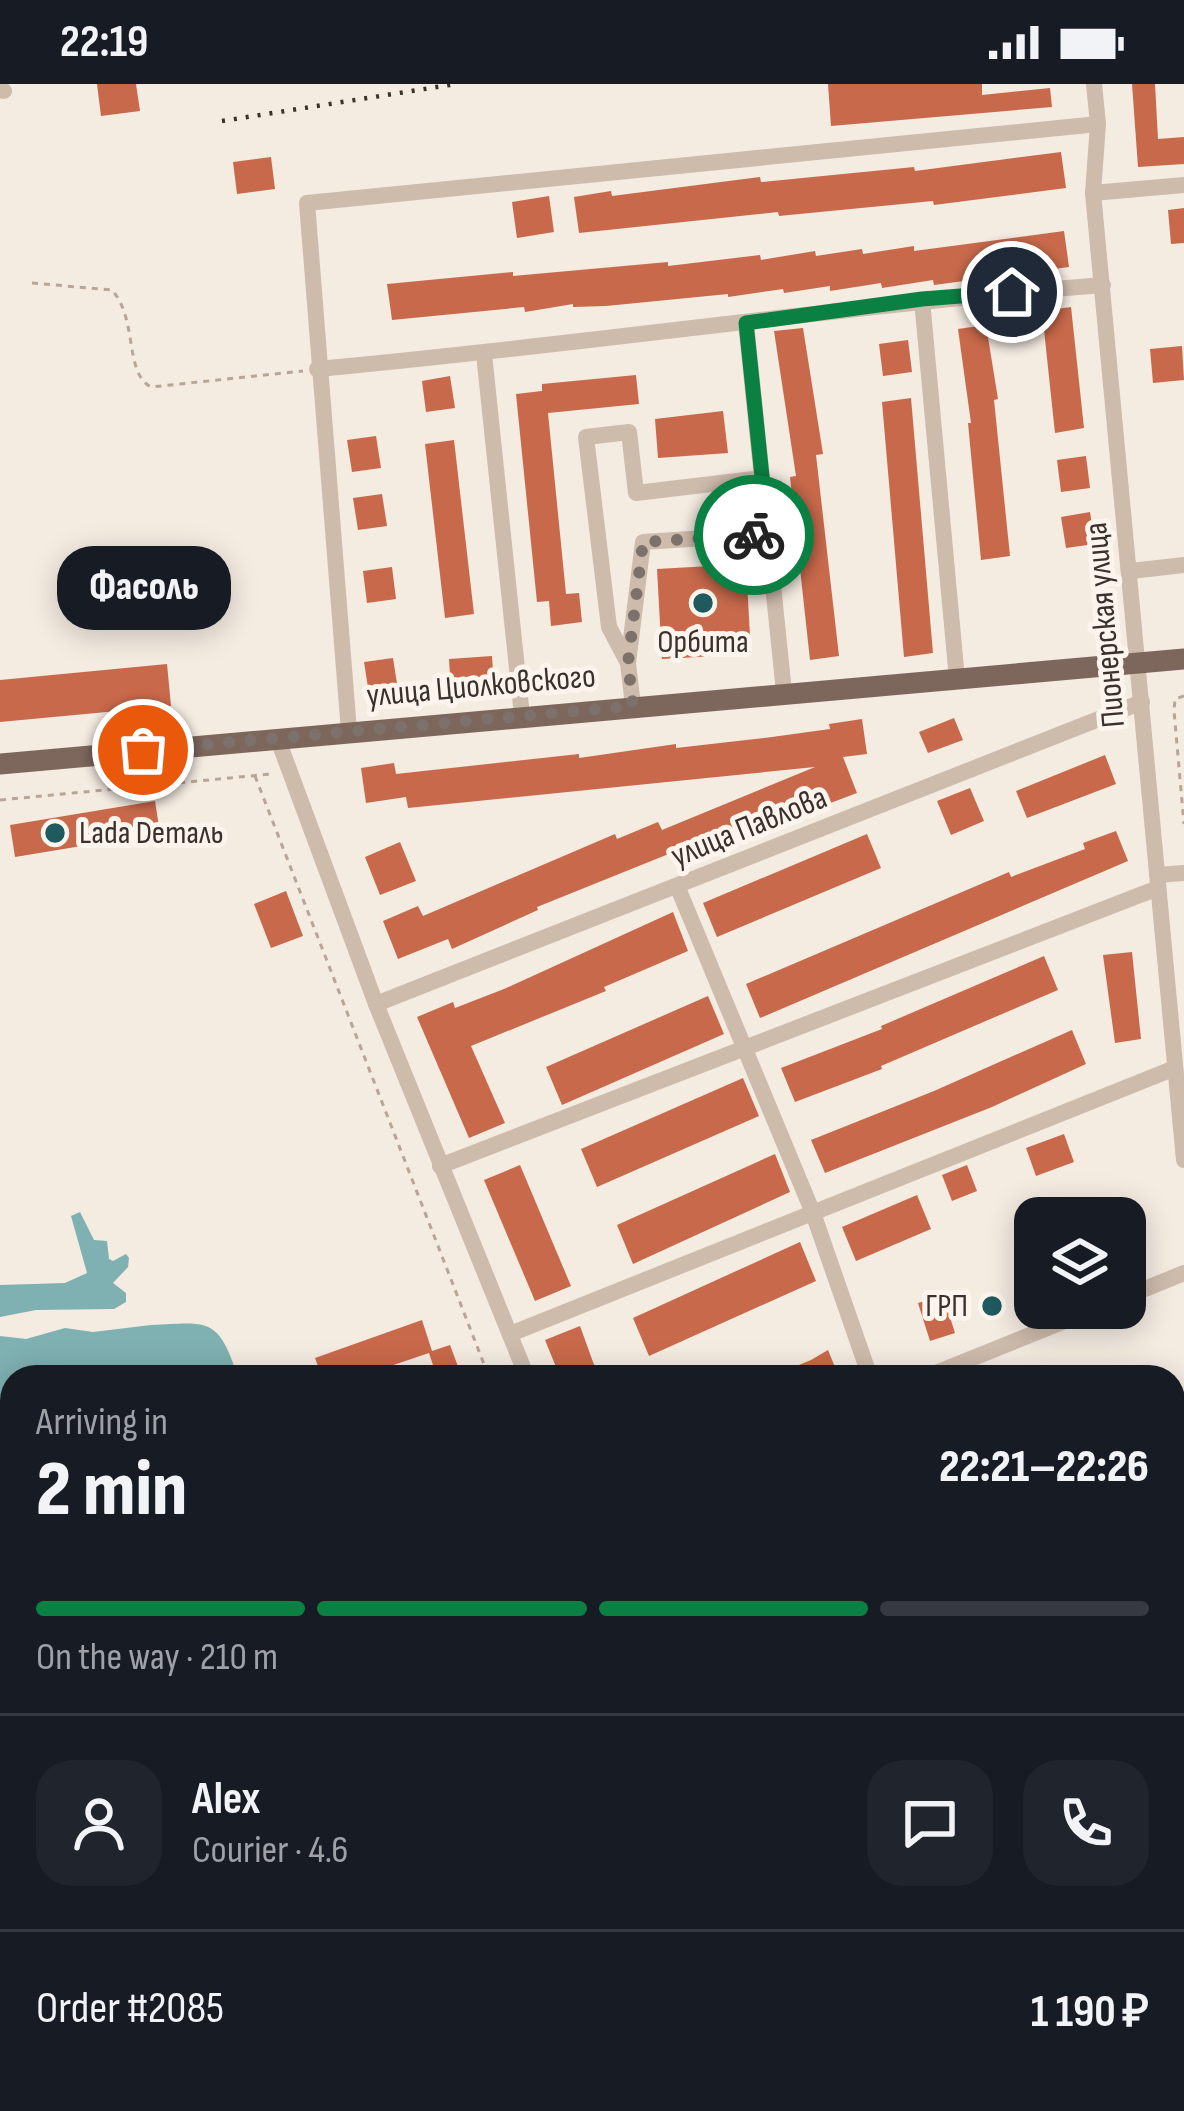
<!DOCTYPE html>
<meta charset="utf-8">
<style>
body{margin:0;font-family:"Sofia Sans Condensed",sans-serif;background:#20242c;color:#f1f3f6;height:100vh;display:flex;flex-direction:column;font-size:45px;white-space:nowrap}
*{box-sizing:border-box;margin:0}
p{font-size:39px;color:#9ea1a6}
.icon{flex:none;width:66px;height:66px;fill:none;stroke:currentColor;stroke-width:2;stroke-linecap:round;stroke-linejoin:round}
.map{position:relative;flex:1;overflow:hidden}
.details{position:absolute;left:0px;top:1281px;width:1185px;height:747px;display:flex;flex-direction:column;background:#171b24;border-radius:36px 36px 0 0;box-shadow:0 6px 30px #0003}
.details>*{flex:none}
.tools{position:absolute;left:1014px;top:1113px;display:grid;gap:24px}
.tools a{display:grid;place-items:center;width:132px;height:132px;border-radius:24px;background:#171b24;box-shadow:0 6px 30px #0003;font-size:60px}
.pin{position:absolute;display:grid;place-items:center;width:102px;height:102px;color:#fff;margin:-51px;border:6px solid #fff;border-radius:50%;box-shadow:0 3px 12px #0007}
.courier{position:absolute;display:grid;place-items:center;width:120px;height:120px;margin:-60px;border:9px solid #0b8043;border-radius:50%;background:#fff;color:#222;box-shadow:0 3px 15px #0007}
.bubble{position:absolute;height:84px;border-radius:36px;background:#171b24;box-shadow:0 6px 30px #0003;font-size:39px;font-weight:800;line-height:84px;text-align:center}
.overview em{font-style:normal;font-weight:800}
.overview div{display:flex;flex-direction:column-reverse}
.overview{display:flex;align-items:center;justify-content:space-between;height:204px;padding:0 36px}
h1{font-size:78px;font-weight:800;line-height:90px}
.bar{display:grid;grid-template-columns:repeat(4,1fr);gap:18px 12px;align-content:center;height:144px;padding:0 36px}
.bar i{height:15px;border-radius:9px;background:#363941}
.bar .active{background:#0b8043}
.bar p{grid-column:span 4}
.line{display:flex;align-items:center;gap:30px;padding:0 36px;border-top:3px solid #363941}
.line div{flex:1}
.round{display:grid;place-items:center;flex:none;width:126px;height:126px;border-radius:36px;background:#20242c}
.status{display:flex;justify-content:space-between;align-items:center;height:84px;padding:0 60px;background:#171b24;direction:ltr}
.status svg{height:33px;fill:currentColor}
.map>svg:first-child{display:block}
.water{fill:#7fb0b2}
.building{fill:#c8694b}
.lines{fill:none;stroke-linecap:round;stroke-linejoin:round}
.path{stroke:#b9a596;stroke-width:3;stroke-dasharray:6 6;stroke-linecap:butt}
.minor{stroke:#cdbbac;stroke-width:16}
.major{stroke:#7d675c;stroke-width:21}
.rail{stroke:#3b302b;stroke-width:4.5;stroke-dasharray:3 9;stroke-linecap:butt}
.done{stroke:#7c716b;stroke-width:12;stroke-dasharray:0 21.6}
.route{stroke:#0b8043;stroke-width:15}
.poi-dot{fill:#1f5a5e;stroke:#fbf5ee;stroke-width:4.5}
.labels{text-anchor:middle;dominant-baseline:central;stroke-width:10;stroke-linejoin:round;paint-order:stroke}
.street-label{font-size:33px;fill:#3b302b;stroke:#fbf5ee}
.poi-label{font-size:33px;fill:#3b302b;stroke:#fbf5ee}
</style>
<div class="status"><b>22:19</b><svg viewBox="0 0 49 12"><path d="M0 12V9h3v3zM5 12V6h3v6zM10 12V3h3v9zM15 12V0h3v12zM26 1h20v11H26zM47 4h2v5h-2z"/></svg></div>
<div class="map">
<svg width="1184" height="2027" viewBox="0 0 1184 2027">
<rect width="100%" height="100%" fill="#f4ebe1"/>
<g class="water">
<polygon points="80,1128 94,1156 107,1157 109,1175 113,1177 126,1170 129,1174 128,1183 113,1199 126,1209 126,1218 114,1225 36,1226 0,1233 0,1201 65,1199 87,1189 71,1132"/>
<path d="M 151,1241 C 210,1238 218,1233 238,1293 L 12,1293 L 12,1903 L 0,1895 L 0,1252 L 26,1255 L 65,1244 L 93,1248 Z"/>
</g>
<g class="building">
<polygon points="97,0 136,0 140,27 101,32"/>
<polygon points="828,0 982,0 982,11 1050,4 1052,23 831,42"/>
<polygon points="1132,0 1155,0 1158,55 1184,53 1184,80 1138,83"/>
<polygon points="1061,68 1066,104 934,121 933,117 779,132 778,128 579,149 574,113 611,107 612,112 760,93 761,98 914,83 915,87"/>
<polygon points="271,73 275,105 237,110 233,78"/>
<polygon points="549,112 554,148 517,154 512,118"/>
<polygon points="1184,124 1184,159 1171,160 1168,126"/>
<polygon points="1064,147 1069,183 934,201 933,196 882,204 881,199 830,207 830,202 784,209 783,205 728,213 728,210 606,222 573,223 573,220 525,228 524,223 392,236 387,200 513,188 513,192 668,178 668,182 760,171 761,176 815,167 816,172 862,165 863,170 914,162 914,167"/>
<polygon points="1071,223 1084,344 1055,349 1042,227"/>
<polygon points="986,241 998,315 994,316 1010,472 981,476 968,339 971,339 958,245"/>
<polygon points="803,244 823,370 816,371 839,572 810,576 790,393 796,392 774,247"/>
<polygon points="908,256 912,288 883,292 879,260"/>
<polygon points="1182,262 1184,296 1153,299 1150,265"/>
<polygon points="636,291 639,320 548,329 566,510 579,509 582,538 551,542 549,517 537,518 516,310 542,307 542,300"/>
<polygon points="450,292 455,324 426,328 422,297"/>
<polygon points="911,314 933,569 904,573 882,318"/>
<polygon points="723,327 728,369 658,374 655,335"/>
<polygon points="376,352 381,384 352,388 347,356"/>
<polygon points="454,356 474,530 445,534 425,360"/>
<polygon points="1086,372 1090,404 1061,408 1057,376"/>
<polygon points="382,410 387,442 358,446 353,414"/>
<polygon points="1090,428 1095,460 1066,464 1061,433"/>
<polygon points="746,480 751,570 662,575 657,485"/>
<polygon points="392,483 396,515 367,519 363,487"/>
<polygon points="492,572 494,605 451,608 449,575"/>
<polygon points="393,574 398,606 369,610 364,578"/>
<polygon points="167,580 171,622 0,638 0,596"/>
<polygon points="954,634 963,656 928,669 919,648"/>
<polygon points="862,635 867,670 843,673 857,709 690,772 686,763 537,823 538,826 452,865 448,855 398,875 383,837 418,822 423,832 615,750 617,755 658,738 662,746 815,683 408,724 406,713 366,719 361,684 394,679 396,690 579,670 579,674 676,660 676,664 772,653 830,645 829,640"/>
<polygon points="1105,671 1116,700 1027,734 1016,707"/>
<polygon points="970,704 984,737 951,751 937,717"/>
<polygon points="155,717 160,749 15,773 10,741"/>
<polygon points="1116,747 1128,777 760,934 746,900 1009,788 1011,793 1085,765 1083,759"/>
<polygon points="867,750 881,784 717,853 703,819"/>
<polygon points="400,758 416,797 380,811 365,773"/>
<polygon points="286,807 303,852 271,864 254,820"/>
<polygon points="673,828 688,867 604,903 606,907 471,962 505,1039 469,1054 417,933 453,918 455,924 504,905"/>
<polygon points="1132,868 1141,955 1115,959 1103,871"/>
<polygon points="1044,872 1058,906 881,982 882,985 795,1018 781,984 882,945 881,942"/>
<polygon points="708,912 724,950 562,1021 546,983"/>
<polygon points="1072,946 1086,980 992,1023 825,1089 811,1056 934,1007"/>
<polygon points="743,994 759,1032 597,1103 581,1065"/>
<polygon points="1064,1050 1074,1078 1036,1092 1026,1064"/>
<polygon points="775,1070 790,1108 633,1180 617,1141"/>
<polygon points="520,1081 571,1202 535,1217 484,1096"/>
<polygon points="967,1081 977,1107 952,1117 942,1091"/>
<polygon points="917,1111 931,1145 856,1177 842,1143"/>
<polygon points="800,1158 816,1197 649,1272 633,1234"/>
<polygon points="943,1211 955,1249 930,1257 918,1219"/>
<polygon points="422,1236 432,1267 450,1261 462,1293 437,1293 429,1269 358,1293 322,1293 315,1274"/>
<polygon points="580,1242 593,1278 600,1293 561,1293 556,1283 545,1256"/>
<polygon points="828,1266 839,1293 770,1293 811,1276"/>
</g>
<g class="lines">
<g class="path">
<path d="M 32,199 L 112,206 C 138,235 124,289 151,303 L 303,287"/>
<polyline points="1184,612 1175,615 1174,627 1184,740"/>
<polyline points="255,692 489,1293"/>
<polyline points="0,716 271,690"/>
<polyline points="782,2016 786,2027"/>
</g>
<g class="minor">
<polyline points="1094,0 1098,40 1093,109 1184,1076"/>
<polyline points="0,6 4,7"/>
<polyline points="1093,109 1184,101"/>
<polyline points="922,216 957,595"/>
<polyline points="746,239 784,608"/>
<polyline points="484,270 522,632"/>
<path d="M 317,285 C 580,261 840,222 1103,201"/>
<polyline points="1131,487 1184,481"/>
<polyline points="628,579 609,543 586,353 629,348 636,409 762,394"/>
<polyline points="633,622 628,579 643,458 768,450"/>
<polyline points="349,647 307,119 1098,40"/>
<polyline points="277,653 376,920 527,1293"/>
<polyline points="1157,791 1184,789"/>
<polyline points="678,804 813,1129 870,1293"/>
<polyline points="376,920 1142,618"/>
<polyline points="440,1082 1158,804"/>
<polyline points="1125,1213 1184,1189"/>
<polyline points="510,1250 1175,984"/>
<polyline points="926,1293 1097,1224"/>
<polyline points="1173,1384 1184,1380"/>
<polyline points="1173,1594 1184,1590"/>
<polyline points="1173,1789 1184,1785"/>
<polyline points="1173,2000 1184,1996"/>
<polyline points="814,2016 819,2027"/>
<polyline points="1102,2027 1131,2016"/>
</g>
<polyline class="major" points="0,680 1184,575"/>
<polyline class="rail" points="222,37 456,0"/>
</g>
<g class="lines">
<polyline class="done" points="143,666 633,622 628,579 643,458 754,451"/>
<polyline class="route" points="754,451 768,450 746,239 922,215 1012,208"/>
</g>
<g class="poi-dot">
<circle cx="703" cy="519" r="12"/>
<circle cx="55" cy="749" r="12"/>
<circle cx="992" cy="1222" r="12"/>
</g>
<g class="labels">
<g class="street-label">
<text transform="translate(1105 541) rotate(-95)">Пионерская улица</text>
<text transform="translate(481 602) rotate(-5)">улица Циолковского</text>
<text transform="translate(749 743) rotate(-22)">улица Павлова</text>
</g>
<g class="poi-label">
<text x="703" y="558">Орбита</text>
<text x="79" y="749" text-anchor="start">Lada Dеталь</text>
<text x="968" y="1222" text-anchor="end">ГРП</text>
</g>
</g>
</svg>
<div class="tools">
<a><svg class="icon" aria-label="layers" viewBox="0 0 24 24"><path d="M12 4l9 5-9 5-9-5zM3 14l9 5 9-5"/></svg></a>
</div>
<div class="pin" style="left:143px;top:666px;background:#ea580c"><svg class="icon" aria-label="bag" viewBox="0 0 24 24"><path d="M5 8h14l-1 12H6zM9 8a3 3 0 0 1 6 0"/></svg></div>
<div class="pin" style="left:1012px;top:208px;background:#1f2937"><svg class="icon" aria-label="home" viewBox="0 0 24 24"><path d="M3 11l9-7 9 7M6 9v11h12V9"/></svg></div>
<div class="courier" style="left:754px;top:451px"><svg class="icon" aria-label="bike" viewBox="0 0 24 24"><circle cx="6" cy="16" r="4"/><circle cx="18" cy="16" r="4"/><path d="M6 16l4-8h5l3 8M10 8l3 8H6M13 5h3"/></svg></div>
<div class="bubble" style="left:57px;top:462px;width:174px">Фасоль</div>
<section class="details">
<div class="overview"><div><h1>2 min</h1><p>Arriving in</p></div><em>22:21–22:26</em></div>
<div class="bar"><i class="active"></i><i class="active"></i><i class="active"></i><i></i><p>On the way · 210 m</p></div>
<div class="line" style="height:216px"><a class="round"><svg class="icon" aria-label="person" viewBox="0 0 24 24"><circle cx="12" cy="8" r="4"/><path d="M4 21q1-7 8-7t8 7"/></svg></a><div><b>Alex</b><p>Courier · 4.6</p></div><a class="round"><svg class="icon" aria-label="chat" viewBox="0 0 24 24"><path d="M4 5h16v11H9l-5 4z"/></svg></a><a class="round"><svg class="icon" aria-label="phone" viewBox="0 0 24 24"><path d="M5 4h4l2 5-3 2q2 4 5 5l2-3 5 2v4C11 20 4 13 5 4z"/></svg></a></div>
<div class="line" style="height:156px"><div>Order #2085</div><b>1 190 ₽</b></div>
</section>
</div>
